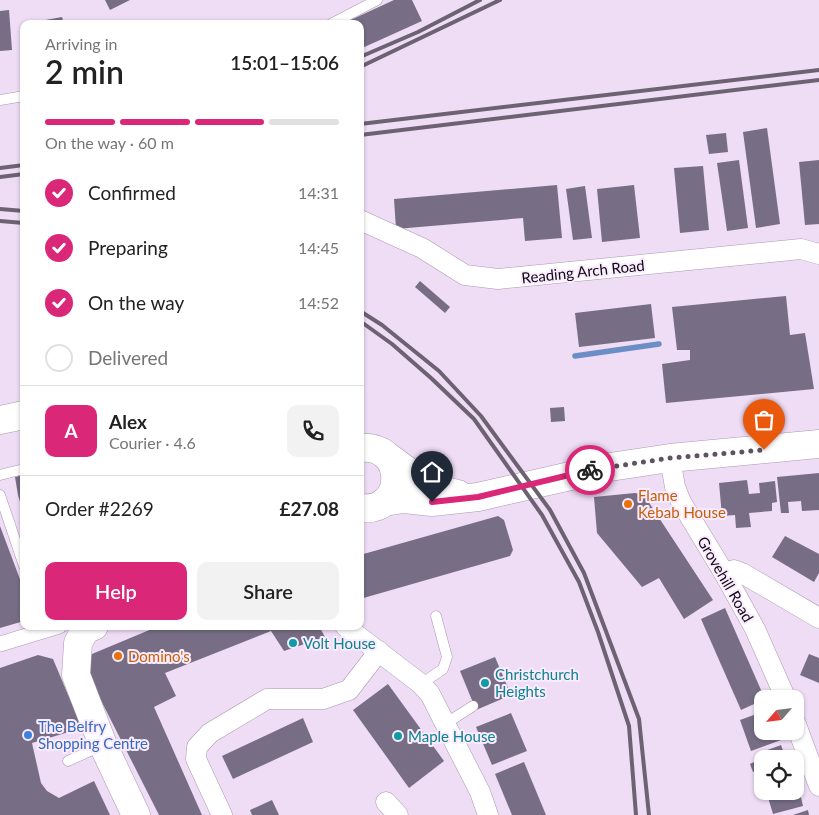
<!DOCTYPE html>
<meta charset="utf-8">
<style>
body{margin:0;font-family:Lato,sans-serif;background:#f2f2f2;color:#222;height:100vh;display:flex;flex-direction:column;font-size:19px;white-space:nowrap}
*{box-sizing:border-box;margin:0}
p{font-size:16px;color:#767676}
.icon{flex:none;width:28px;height:28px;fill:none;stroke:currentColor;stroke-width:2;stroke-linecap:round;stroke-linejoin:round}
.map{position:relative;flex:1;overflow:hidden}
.panel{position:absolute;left:20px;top:20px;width:344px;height:610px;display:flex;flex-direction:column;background:#fff;border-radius:10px;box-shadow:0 1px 4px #0004}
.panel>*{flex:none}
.needle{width:32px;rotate:242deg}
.fabs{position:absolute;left:754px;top:690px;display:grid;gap:10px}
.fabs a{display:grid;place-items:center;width:50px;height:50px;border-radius:10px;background:#fff;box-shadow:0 1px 4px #0004;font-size:25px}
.pin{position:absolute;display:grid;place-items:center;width:42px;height:42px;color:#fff;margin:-51px -21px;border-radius:50% 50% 50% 0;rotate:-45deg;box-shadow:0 0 5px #0007}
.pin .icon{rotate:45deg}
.courier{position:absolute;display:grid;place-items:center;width:50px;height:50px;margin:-25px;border:4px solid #db2777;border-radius:50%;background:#fff;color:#222;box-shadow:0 1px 6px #0007}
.headline em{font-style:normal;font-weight:600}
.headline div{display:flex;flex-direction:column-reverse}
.headline{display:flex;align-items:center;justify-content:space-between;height:85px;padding:0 25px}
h1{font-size:32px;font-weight:600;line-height:38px}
.bar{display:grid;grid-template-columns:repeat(4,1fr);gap:8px 5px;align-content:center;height:60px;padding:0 25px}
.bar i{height:6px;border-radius:4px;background:#e0e0e0}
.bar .active{background:#db2777}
.bar p{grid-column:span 4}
.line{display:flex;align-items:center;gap:12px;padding:0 25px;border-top:1px solid #e0e0e0}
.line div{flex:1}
.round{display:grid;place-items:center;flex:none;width:52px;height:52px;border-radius:10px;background:#f2f2f2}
ol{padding:0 25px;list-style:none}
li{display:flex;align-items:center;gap:15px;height:55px}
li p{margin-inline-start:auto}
li .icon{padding:5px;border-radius:50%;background:#db2777;color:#fff;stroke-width:4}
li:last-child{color:#767676}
li i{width:28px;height:28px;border:2px solid #e0e0e0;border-radius:50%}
.cta{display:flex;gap:10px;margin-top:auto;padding:10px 25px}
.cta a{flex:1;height:58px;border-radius:10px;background:#db2777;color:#fff;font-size:20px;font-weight:600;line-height:58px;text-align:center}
.cta a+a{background:#f2f2f2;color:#222}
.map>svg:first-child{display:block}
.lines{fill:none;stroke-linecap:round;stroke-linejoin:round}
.stream{stroke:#6a8ec5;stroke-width:5.5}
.building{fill:#776e86}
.service-casing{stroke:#ab99b0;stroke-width:11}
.pedestrian-casing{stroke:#ab99b0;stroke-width:16}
.minor-casing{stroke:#ab99b0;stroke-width:21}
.primary-casing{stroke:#ab99b0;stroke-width:29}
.service{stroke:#fff;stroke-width:10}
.pedestrian{stroke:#fff;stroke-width:15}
.minor{stroke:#fff;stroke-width:20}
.primary{stroke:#fff;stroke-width:28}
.rail{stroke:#6d6271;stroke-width:4}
.done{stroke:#5d5361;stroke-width:5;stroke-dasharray:0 9}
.route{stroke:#db2777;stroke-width:6}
.food-dot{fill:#e8710a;stroke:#faebff;stroke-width:2}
.culture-dot{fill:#0f9aa8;stroke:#faebff;stroke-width:2}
.shop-dot{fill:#3f7fe0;stroke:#faebff;stroke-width:2}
.labels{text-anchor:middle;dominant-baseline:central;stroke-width:4;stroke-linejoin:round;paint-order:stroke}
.street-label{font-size:15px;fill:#0f0911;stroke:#faebff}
.food-label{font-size:15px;fill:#c56008;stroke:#faebff;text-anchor:start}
.culture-label{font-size:15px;fill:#0d838f;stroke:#faebff;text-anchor:start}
.shop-label{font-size:15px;fill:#366cbe;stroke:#faebff;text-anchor:start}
</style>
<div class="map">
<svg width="819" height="815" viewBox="0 0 819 815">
<rect width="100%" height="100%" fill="#efdcf5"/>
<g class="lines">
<polyline class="stream" points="575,356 659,344"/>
</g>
<g class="building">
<polygon points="105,0 130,0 110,10"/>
<polygon points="394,0 412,0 422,21 360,49 360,24 342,24"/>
<polygon points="9,10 12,50 0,51 0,11"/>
<polygon points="62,17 64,24 40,24 40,21"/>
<polygon points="767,128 780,224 756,228 743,132"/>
<polygon points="726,133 728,152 709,154 706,135"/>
<polygon points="739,160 748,228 727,231 717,163"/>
<polygon points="819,160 819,224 805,225 799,162"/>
<polygon points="703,166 709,230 680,233 674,168"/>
<polygon points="557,185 562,238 525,241 523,218 396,229 394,199"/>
<polygon points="634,185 640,238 602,242 597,189"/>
<polygon points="585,186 592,238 573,240 566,189"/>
<polygon points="420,281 450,307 445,313 415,287"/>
<polygon points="786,296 790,335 805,333 814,389 666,403 662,364 690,360 690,350 677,350 672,307"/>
<polygon points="651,304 655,338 579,347 575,313"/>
<polygon points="564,407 565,421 551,422 550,408"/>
<polygon points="819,473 819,510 802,511 801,501 788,502 789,513 781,513 777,477"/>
<polygon points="24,475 24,512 23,512 18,495 15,477"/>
<polygon points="747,480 749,494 760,493 759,483 775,481 777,502 772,503 772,511 749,513 751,527 736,528 735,515 722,516 719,483"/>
<polygon points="635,493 644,495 713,600 684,619 659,578 642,587 597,533 594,497"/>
<polygon points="498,516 504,520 513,550 510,556 360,599 360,555"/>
<polygon points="0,526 24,590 24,621 0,628"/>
<polygon points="785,536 819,554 819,573 814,582 772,557"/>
<polygon points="725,608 765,699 741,710 701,619"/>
<polygon points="159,626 319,626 325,637 284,651 271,631 165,673 176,696 154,707 202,815 159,815 80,659"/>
<polygon points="809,654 819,658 819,683 800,675"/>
<polygon points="38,655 53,659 82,728 32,743 41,783 47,791 59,798 94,781 110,815 0,815 0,668"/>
<polygon points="495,657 511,695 476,710 460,671"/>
<polygon points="388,684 444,761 409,788 353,710"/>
<polygon points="762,712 762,731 778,731 781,740 751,751 740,720"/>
<polygon points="511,713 527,751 492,765 476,727"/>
<polygon points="303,718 313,742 233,779 222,756"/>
<polygon points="781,745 786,759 762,759 762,769 753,772 750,764 760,759 759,753"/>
<polygon points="524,762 546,815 512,815 495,774"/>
<polygon points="798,784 803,806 773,814 767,794 775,791 795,791 795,785"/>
<polygon points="272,800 279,815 252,815 250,810"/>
<polygon points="808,810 809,815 793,815"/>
</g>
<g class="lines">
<g class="service-casing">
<g id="service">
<polyline points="331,24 377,0"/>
<polyline points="0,100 24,96"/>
<polyline points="0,475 24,469"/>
<polyline points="0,495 24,566"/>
<polyline points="421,684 443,669 447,657 436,616"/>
<polyline points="445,724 473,706"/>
<polyline points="68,761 103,745"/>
</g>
</g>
<g class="pedestrian-casing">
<polyline id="pedestrian" points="0,644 59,626"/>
</g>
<g class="minor-casing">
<g id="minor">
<polyline points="360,220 422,248 465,275 498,279 801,249 819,254"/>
<polyline points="670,458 675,487 681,502 724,573 755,629 786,699"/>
<polyline points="724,573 734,570 742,573 819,618"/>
<polyline points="345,626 421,684 430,694 480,792 488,815"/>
<polyline points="795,722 819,786"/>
<polyline points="386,802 398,815"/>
<polyline points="222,815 196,759 197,747 210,733 267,699 323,699 349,690 379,651"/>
</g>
</g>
<g class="primary-casing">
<g id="primary">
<polyline points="0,420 24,415"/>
<path d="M 360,448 C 407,443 407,514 360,508"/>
<path d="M 382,452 C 406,470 428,489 458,494"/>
<polyline points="384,502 404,499 432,502 478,497 610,467 670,458 819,444"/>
<polyline points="94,626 85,630 78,643 76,675 103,745 136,815"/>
</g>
</g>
<use href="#service" class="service"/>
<use href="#pedestrian" class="pedestrian"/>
<use href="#minor" class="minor"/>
<use href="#primary" class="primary"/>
<g class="rail">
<polyline points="360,57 418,32 480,0"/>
<polyline points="360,67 500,0"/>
<polyline points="360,124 819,70"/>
<polyline points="360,135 819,80"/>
<polyline points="0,168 24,165"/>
<polyline points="0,177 24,174"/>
<polyline points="0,209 24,211"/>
<polyline points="0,221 24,223"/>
<polyline points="360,311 382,325 439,371 481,416 550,510 584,573 639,719 649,815"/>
<polyline points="360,321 392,344 431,378 474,419 542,515 579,582 598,632 629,726 636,815"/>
</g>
</g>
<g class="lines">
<polyline class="done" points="590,470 670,458 764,450"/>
<polyline class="route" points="432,502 478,497 590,470"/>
</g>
<g class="food-dot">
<circle cx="628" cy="504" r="5"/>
<circle cx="118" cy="656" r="5"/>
</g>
<g class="culture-dot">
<circle cx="293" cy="643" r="5"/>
<circle cx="485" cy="683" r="5"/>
<circle cx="398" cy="736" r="5"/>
</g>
<circle class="shop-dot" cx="28" cy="735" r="5"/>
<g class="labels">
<g class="street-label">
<text transform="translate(583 271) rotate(-6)">Reading Arch Road</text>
<text transform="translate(726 579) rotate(60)">Grovehill Road</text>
</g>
<g class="food-label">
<text x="638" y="495">Flame<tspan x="638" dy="17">Kebab House</tspan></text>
<text x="128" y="656">Domino's</text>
</g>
<g class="culture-label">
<text x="303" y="643">Volt House</text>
<text x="495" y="674">Christchurch<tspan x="495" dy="17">Heights</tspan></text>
<text x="408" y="736">Maple House</text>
</g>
<g class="shop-label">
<text x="38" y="726">The Belfry<tspan x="38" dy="17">Shopping Centre</tspan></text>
</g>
</g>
</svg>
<div class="fabs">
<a><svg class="needle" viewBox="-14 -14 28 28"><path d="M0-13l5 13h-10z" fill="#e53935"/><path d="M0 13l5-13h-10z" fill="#767676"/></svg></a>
<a><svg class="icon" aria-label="locate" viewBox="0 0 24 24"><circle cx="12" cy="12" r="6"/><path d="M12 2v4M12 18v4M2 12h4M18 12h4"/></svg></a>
</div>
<div class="pin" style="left:764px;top:450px;background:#ea580c"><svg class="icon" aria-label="bag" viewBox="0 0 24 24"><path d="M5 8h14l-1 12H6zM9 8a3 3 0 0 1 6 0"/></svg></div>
<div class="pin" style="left:432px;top:502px;background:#1f2937"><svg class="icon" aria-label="home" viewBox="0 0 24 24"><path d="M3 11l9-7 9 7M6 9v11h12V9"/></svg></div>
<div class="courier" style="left:590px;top:470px"><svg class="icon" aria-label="bike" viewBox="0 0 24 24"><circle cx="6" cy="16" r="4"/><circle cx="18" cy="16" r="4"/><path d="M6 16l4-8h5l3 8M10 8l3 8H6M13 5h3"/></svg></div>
<section class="panel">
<div class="headline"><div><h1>2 min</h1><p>Arriving in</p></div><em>15:01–15:06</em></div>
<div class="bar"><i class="active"></i><i class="active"></i><i class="active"></i><i></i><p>On the way · 60 m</p></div>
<ol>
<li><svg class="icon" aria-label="check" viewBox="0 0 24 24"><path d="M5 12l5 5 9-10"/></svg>Confirmed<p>14:31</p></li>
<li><svg class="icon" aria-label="check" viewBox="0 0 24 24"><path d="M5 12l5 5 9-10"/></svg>Preparing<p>14:45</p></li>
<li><svg class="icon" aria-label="check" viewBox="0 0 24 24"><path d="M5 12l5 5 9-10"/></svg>On the way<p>14:52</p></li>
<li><i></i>Delivered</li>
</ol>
<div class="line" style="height:90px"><b class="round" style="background:#db2777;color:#fff">A</b><div><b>Alex</b><p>Courier · 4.6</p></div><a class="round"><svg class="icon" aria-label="phone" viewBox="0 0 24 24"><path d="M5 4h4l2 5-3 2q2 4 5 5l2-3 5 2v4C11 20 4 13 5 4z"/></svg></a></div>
<div class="line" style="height:65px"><div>Order #2269</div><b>£27.08</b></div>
<div class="cta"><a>Help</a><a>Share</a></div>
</section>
</div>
